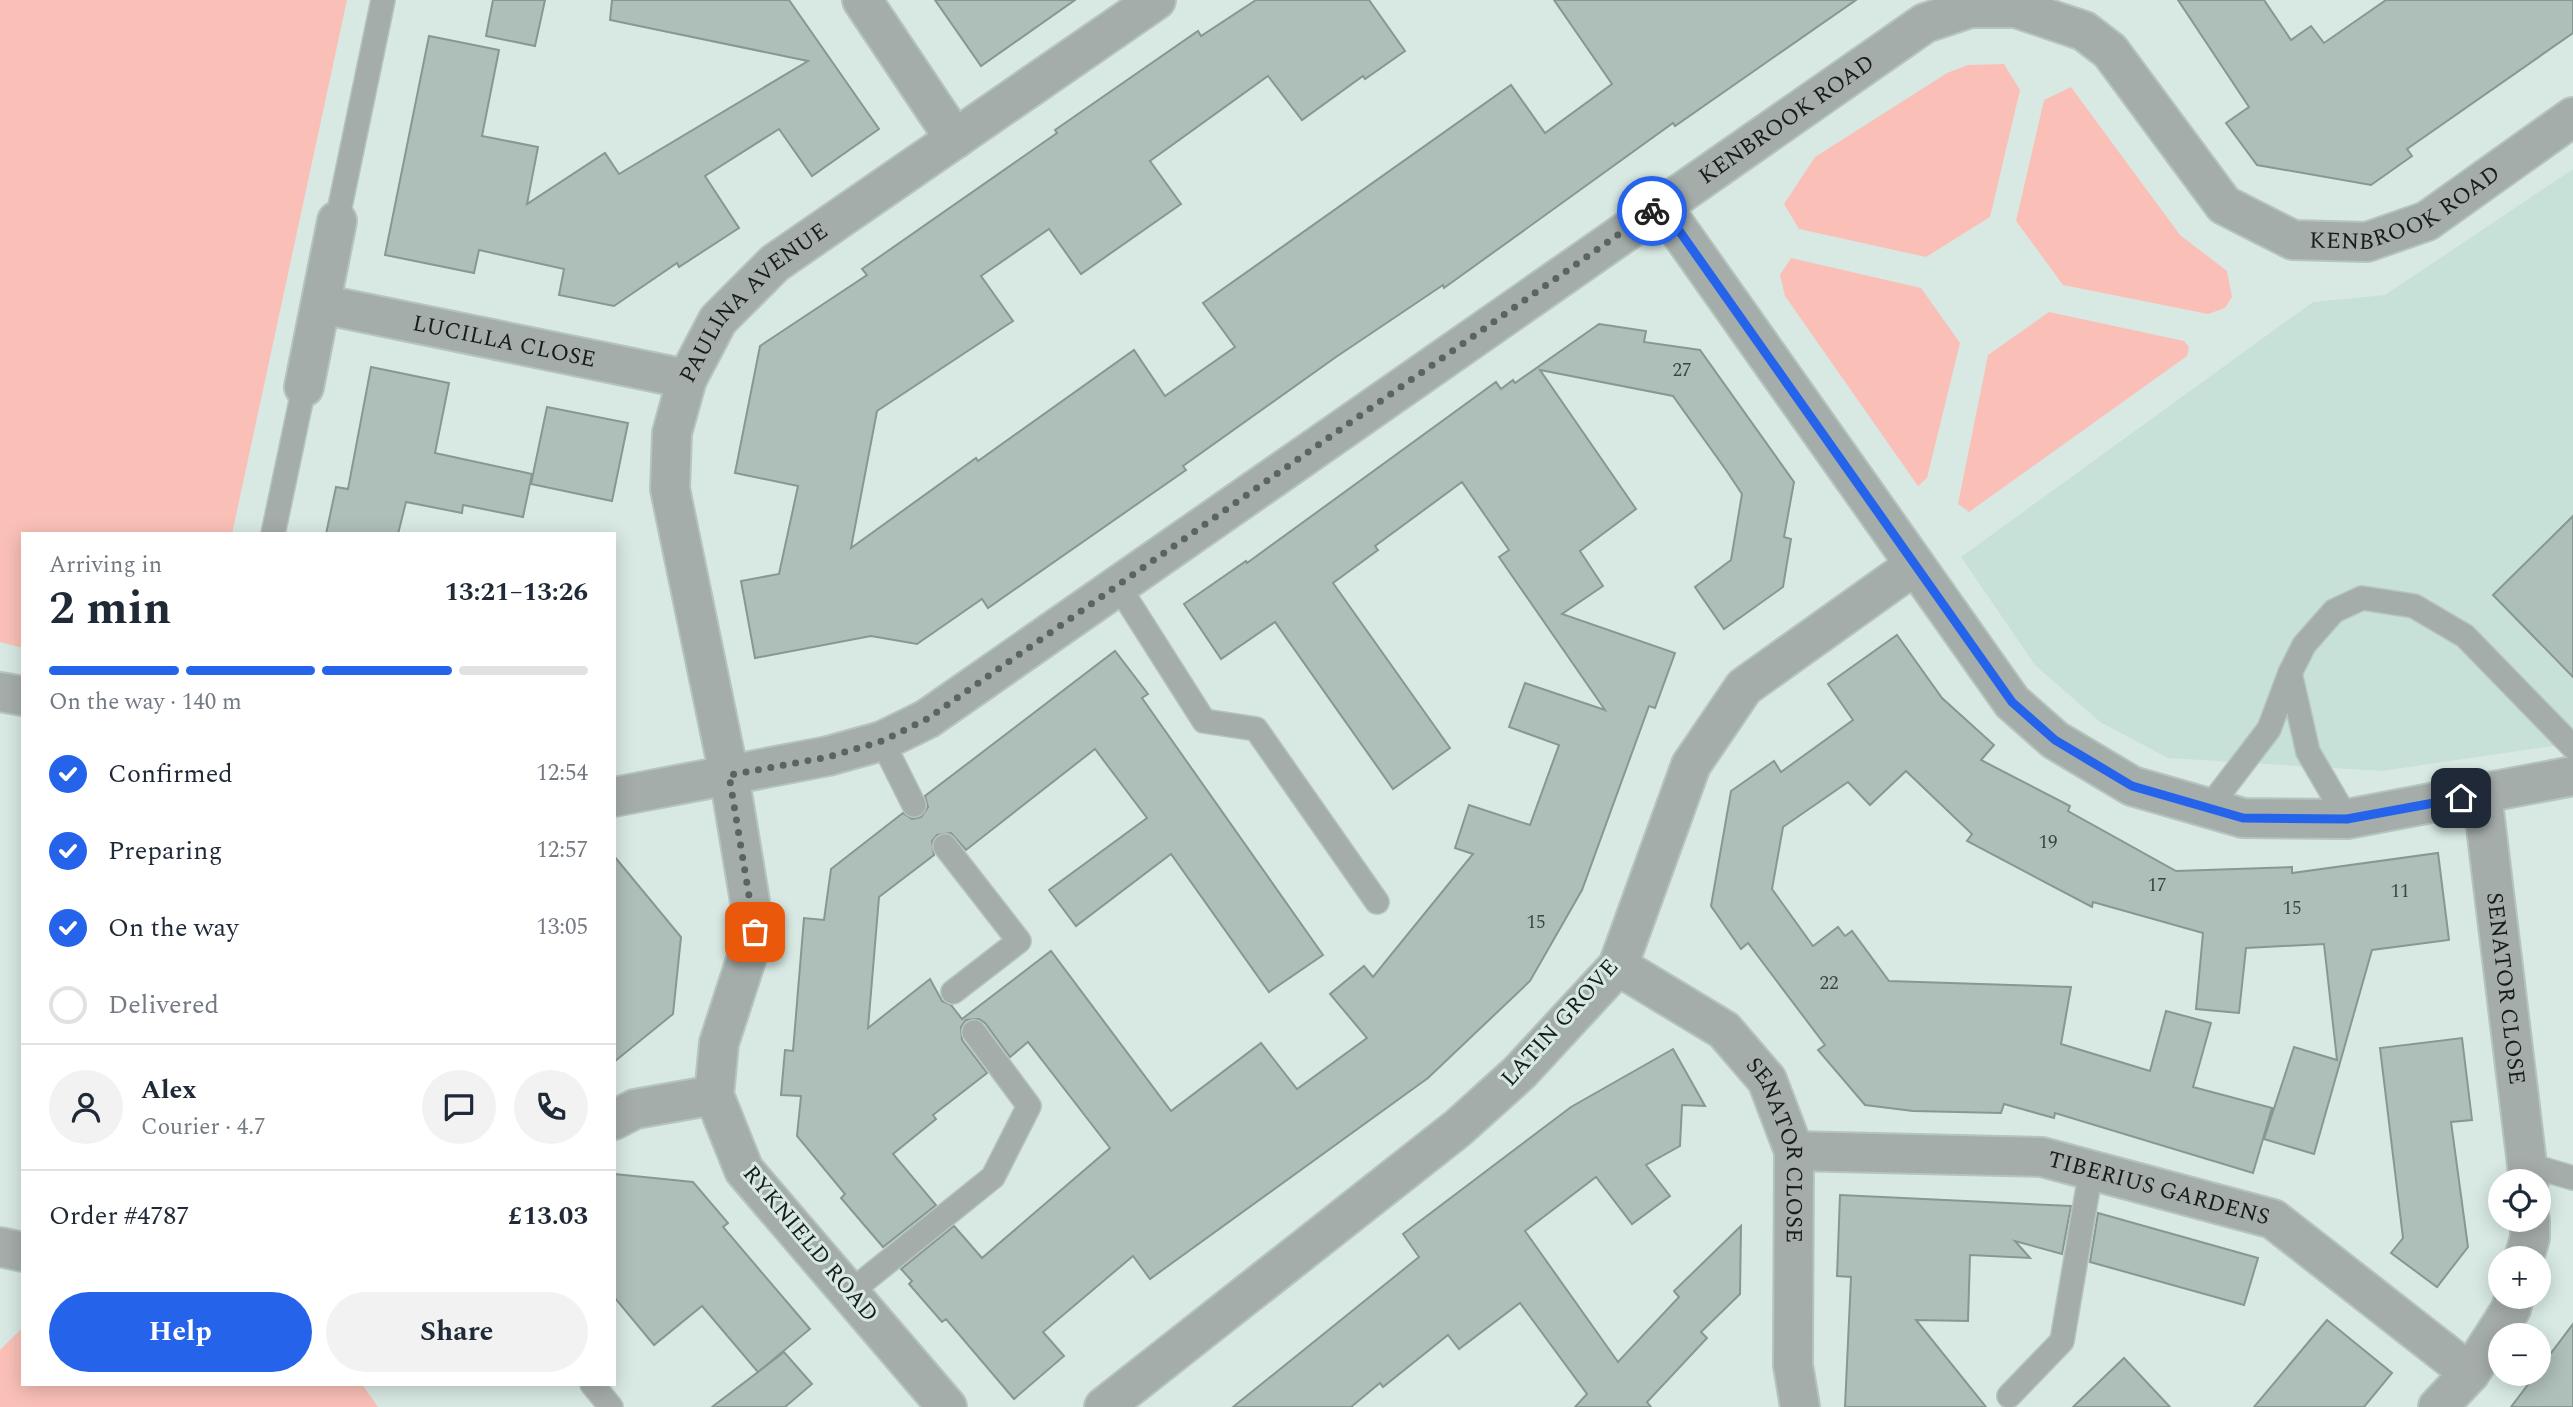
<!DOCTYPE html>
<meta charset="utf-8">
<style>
body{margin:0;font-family:Spectral,serif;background:#f2f2f3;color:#1f2937;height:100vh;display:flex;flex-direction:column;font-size:26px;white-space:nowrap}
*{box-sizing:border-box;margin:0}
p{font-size:23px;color:#747a83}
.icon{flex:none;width:38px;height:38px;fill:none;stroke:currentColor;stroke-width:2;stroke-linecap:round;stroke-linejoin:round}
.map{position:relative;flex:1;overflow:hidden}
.details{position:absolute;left:21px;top:532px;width:595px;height:854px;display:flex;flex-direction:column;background:#fff;border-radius:0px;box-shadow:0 4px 18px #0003}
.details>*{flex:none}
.fabs{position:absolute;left:2488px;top:1169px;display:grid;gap:14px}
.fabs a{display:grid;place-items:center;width:63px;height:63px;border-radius:50%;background:#fff;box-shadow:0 4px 18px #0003;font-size:35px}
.pin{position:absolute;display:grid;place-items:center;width:60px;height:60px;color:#fff;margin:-30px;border-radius:14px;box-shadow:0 4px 10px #0006}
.courier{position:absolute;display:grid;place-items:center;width:70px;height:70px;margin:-35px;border:5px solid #2563eb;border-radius:50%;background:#fff;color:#222;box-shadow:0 2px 9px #0007}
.head em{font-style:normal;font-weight:700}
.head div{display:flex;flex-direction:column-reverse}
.head{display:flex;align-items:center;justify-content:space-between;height:119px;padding:0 28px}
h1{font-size:46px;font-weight:700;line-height:52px}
.bar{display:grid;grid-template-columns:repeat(4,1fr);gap:10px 7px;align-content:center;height:84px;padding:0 28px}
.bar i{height:9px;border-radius:5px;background:#e0e1e3}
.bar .active{background:#2563eb}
.bar p{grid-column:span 4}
.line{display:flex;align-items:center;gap:18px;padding:0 28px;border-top:2px solid #e0e1e3}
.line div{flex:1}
.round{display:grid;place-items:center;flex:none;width:74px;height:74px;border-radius:37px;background:#f2f2f3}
ol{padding:0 28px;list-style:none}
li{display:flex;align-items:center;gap:21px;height:77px}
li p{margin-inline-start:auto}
li .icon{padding:7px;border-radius:50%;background:#2563eb;color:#fff;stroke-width:4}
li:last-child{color:#747a83}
li i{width:38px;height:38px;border:4px solid #e0e1e3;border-radius:50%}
.action{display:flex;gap:14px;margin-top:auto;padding:14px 28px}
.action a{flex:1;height:80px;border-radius:42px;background:#2563eb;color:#fff;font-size:28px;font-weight:700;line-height:80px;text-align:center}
.action a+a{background:#f2f2f3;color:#1f2937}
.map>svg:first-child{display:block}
.built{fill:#c7e1d8}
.green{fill:#fac0b7}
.building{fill:#aebeb8;stroke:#879792;stroke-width:2}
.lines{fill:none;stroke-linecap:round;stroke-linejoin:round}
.lane-casing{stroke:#b5c4bf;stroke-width:26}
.street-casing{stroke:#b5c4bf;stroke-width:42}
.lane{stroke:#a5adaa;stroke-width:23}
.street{stroke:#a5adaa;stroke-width:38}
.done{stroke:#5b6461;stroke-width:7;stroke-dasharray:0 12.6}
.route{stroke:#2563eb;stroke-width:9}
.labels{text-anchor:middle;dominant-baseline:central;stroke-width:6;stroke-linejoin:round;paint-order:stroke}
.number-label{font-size:19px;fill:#3d4542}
.street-label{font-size:23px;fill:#171d1b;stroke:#d8e9e3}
</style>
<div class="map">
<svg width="2573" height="1407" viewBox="0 0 2573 1407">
<rect width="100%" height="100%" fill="#d8e9e3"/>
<polygon class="built" points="2573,169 2573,743 2382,771 2168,758 2100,722 2035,665 1961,557 2313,302 2385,295"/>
<g class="green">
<polygon points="0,0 347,0 232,534 23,534 23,648 0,642"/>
<polygon points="2004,64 2020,90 1990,217 1926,257 1799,229 1784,204 1815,157 1947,73 1968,65"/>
<polygon points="2071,87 2180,235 2227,271 2232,297 2225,308 2208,314 2063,285 2016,221 2044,100"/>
<polygon points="1791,258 1921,288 1960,343 1927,478 1918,486 1785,296 1780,275"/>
<polygon points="2049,312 2184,341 2189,347 2187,356 1969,512 1958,504 1988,355"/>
<polygon points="23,1327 23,1384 362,1384 378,1407 0,1407 0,1350"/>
</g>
<g class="building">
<polygon points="493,0 545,0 535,46 486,36"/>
<polygon points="612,0 789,0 879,129 812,176 779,129 705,176 739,228 679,267 677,263 614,306 559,295 564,269 479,250 474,273 385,255 429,36 499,50 482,136 538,147 527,204 605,153 619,174 808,61 610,20"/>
<polygon points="935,0 1075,0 981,66"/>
<polygon points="1256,0 1369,0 1405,51 1365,79 1363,76 1302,120 1268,76 1150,161 1181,204 1081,274 1049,229 981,276 1013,321 877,411 851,548 976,458 978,461 1134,350 1165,396 1235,347 1203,303 1511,85 1545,133 1612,84 1554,0 1856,0 1675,126 1673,123 1444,288 1443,285 1336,357 1183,466 1186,470 988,608 982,599 917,644 871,636 755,658 741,581 779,574 798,486 735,473 760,346 867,275 862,269 1057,133 1055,130 1198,31 1201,36"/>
<polygon points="2178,0 2264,0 2291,40 2311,26 2324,43 2386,0 2573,0 2573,33 2407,149 2412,156 2371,185 2257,165 2226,123 2249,107"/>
<polygon points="1599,324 1646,331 1644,342 1700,350 1794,482 1784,537 1791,539 1783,587 1724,629 1695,587 1731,560 1742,494 1726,470 1673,396 1540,370 1636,509 1580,551 1603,586 1562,614 1675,653 1655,708 1649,706 1582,890 1530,981 1428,1078 1150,1279 1133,1256 1043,1332 1064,1356 1014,1399 946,1319 942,1322 909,1284 912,1281 901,1269 954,1226 982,1258 1110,1148 1028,1042 1010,1057 985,1023 979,1019 966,1020 961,1027 962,1040 987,1073 933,1115 936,1119 893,1154 936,1205 883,1247 841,1198 845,1194 797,1136 801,1096 781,1095 785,1050 793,1051 804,918 824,920 831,869 903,813 912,819 921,817 928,807 925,796 1115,651 1148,694 1142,698 1323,955 1269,992 1171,854 1076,926 1049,890 1147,818 1095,749 966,850 951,833 937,835 932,841 934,855 879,897 868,1028 930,979 942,1001 951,1005 962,1019 1051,951 1171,1111 1261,1043 1297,1089 1367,1038 1330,994 1364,966 1373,977 1473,854 1455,848 1469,805 1530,825 1559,745 1509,727 1525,683 1605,710 1499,557 1509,550 1462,482 1375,546 1378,550 1333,583 1450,748 1393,789 1275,622 1221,659 1184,604 1246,561 1247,563 1496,382 1501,389 1513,380 1515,383"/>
<polygon points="371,367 449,383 435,453 532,474 523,517 463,505 462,513 406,502 398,534 326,534 336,487 348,489"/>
<polygon points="547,407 628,423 612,501 531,484"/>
<polygon points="2573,516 2573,677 2493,595"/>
<polygon points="1897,635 1942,698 1994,745 1981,760 2070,806 2068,811 2176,871 2292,867 2292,873 2438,853 2449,940 2372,950 2314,1154 2264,1139 2294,1047 2337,1060 2324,944 2246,948 2239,1013 2196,1009 2203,933 2093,902 2092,907 1967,841 1972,834 1906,771 1870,805 1848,782 1783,827 1772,889 1813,946 1838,927 1845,936 1852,931 1889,981 2071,987 2061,1044 2150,1071 2166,1011 2211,1023 2193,1087 2272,1108 2253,1173 2055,1113 2054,1118 2004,1104 2001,1113 1913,1111 1865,1105 1818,1050 1825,1045 1748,943 1741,949 1711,906 1731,791 1774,761 1781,772 1853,720 1828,684"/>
<polygon points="614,856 681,937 673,1014 614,1062"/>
<polygon points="2462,1038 2472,1120 2451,1122 2468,1247 2437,1287 2391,1253 2403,1238 2380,1048"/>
<polygon points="1673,1049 1705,1106 1682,1105 1680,1146 1646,1165 1670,1196 1632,1224 1596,1177 1525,1231 1618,1362 1679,1297 1674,1291 1741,1226 1740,1294 1701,1332 1707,1338 1647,1402 1651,1407 1575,1407 1587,1394 1520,1303 1459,1349 1448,1335 1383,1387 1380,1383 1351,1407 1233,1407 1419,1257 1403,1234 1571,1107"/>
<polygon points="614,1174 693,1182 728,1223 723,1227 810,1329 758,1372 784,1352 812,1384 785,1407 712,1407 758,1372 702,1306 654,1345 614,1297"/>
<polygon points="1840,1195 2071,1206 2062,1254 2015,1241 2030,1258 1970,1255 1968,1321 1916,1320 1986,1407 1845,1407 1851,1277 1837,1276"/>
<polygon points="2098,1213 2258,1258 2244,1305 2090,1262"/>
<polygon points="2327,1320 2392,1373 2364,1407 2254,1407"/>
<polygon points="2573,1324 2573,1407 2511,1407 2536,1374 2539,1374 2539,1369"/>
<polygon points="2124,1358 2170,1407 2073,1407"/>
</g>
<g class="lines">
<g class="lane-casing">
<g id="lane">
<polyline points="337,221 383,0"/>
<polyline points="273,534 304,387"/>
<polyline points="1117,584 1204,721 1256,729 1377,902"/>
<polyline points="882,741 914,805"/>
<polyline points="2207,810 2269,729 2290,673"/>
<polyline points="2347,819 2308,752 2290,673 2304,645 2334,611 2362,598 2414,606 2465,636 2573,747"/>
<polyline points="945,846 1019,941 953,992"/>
<polyline points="2529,1165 2573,1178"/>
<polyline points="849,1293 993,1177 1029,1106 974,1032"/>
<polyline points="592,1384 611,1407"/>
<polyline points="2009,1396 2062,1341 2091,1170"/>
</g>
</g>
<g class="street-casing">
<g id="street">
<polyline points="862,0 955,139"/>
<polyline points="1661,205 2012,702 2055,740 2132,786 2243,818 2347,819 2573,776"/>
<path id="s1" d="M 321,304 L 687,379"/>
<polyline points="304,387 337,221"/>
<polyline points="0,692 23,696"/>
<path id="s2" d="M 2482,794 L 2529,1181"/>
<path id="s3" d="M 614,797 L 828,756 L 882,741 L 927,719 L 1925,23 L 1970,8 L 2016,8 L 2084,31 L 2110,51 L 2224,205 L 2293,240 L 2367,242 L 2427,221 L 2573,117"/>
<path id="s4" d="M 1618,966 L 1724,1030 L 1767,1080 L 1794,1151 L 1793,1365 L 1800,1407"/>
<polyline points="614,1120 635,1109 714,1095"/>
<path id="s5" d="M 1794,1151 L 2042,1157 L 2273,1219 L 2470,1373"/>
<polyline points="0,1247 23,1252"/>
<polyline points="2524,1258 2530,1238 2530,1220"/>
<path id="s6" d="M 947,1407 L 744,1170 L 714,1095 L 719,1043 L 755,932 L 729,775 L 670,489 L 672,433 L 687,379 L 718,320 L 775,263 L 1156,0"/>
<polyline points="1104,1407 1458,1128 1520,1072 1618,966 1691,765 1744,687 1915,565"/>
<polyline points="2438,1407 2470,1373 2511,1309 2514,1297"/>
</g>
</g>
<use href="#lane" class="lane"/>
<use href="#street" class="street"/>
</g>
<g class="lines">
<polyline class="done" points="755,932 729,775 828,757 882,741 927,719 1652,211"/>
<polyline class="route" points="1652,211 1661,205 2012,702 2055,740 2132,786 2243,818 2347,819 2461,798"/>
</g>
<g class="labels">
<g class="number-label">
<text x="1682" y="370">27</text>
<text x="2048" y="842">19</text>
<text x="2157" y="885">17</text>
<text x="2400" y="891">11</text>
<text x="2292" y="908">15</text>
<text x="1536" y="922">15</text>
<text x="1829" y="983">22</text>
</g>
<g class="street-label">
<text stroke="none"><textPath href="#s3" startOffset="1372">KENBROOK ROAD</textPath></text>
<text stroke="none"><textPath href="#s3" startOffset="2128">KENBROOK ROAD</textPath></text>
<text stroke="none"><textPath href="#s6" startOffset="1228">PAULINA AVENUE</textPath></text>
<text stroke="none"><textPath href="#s1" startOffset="187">LUCILLA CLOSE</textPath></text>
<text stroke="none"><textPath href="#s2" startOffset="196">SENATOR CLOSE</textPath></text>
<text transform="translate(1560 1023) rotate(-48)">LATIN GROVE</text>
<text stroke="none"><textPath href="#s4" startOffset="261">SENATOR CLOSE</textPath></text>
<text stroke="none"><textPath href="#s5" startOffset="369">TIBERIUS GARDENS</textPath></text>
<text transform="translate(810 1244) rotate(50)">RYKNIELD ROAD</text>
</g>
</g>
</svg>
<div class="fabs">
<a><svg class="icon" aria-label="locate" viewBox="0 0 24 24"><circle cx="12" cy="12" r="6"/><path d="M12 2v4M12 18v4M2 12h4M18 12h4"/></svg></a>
<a>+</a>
<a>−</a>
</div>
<div class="pin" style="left:755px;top:932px;background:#ea580c"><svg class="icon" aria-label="bag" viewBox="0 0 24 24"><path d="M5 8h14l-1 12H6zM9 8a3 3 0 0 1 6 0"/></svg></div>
<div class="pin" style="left:2461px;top:798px;background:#1f2937"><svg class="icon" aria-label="home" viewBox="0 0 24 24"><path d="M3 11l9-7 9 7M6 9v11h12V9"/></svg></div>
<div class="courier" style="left:1652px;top:211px"><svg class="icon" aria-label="bike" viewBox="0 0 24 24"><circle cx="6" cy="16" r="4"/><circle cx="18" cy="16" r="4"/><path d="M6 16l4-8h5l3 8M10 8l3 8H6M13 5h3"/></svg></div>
<section class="details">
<div class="head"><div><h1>2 min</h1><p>Arriving in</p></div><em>13:21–13:26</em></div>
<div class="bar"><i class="active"></i><i class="active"></i><i class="active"></i><i></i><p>On the way · 140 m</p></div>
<ol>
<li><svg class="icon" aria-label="check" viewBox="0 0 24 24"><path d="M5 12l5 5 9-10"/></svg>Confirmed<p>12:54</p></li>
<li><svg class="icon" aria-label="check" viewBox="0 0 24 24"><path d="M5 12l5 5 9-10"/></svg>Preparing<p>12:57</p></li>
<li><svg class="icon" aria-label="check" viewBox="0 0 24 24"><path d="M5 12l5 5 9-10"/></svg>On the way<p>13:05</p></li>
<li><i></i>Delivered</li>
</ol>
<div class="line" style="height:126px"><a class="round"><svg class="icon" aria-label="person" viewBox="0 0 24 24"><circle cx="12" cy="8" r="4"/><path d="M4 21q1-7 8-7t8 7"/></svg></a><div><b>Alex</b><p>Courier · 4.7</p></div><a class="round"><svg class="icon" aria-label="chat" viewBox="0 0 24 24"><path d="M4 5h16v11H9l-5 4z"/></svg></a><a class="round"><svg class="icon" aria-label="phone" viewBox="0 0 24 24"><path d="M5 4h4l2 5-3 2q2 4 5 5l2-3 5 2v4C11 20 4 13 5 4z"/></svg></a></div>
<div class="line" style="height:91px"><div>Order #4787</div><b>£13.03</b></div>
<div class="action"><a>Help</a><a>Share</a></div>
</section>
</div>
